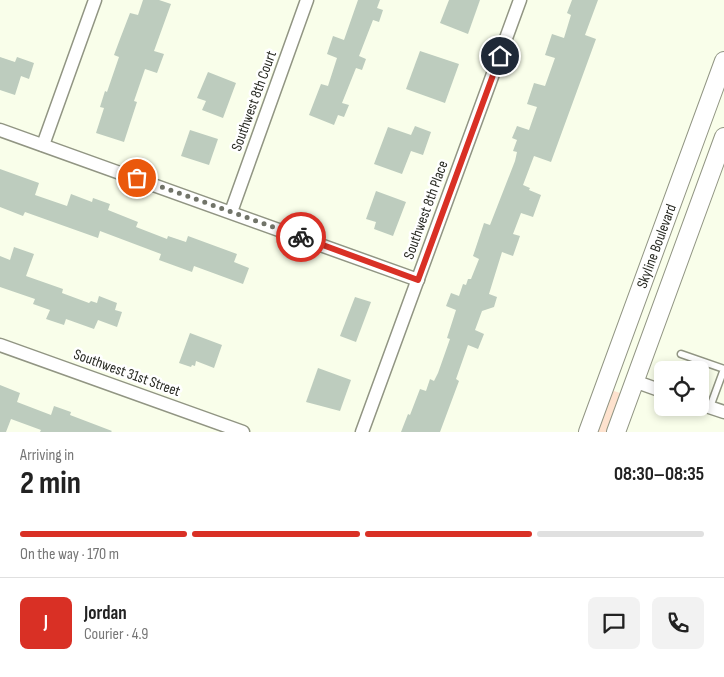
<!DOCTYPE html>
<meta charset="utf-8">
<style>
body{margin:0;font-family:"Sofia Sans Condensed",sans-serif;background:#f2f2f2;color:#222;height:100vh;display:flex;flex-direction:column;font-size:19px;white-space:nowrap}
*{box-sizing:border-box;margin:0}
p{font-size:16px;color:#767676}
.icon{flex:none;width:28px;height:28px;fill:none;stroke:currentColor;stroke-width:2;stroke-linecap:round;stroke-linejoin:round}
.map{position:relative;height:432px;overflow:hidden}
.drawer{display:flex;flex-direction:column;background:#fff;flex:1}
.drawer>*{flex:none}
.buttons{position:absolute;left:654px;top:361px;display:grid;gap:10px}
.buttons a{display:grid;place-items:center;width:55px;height:55px;border-radius:8px;background:#fff;box-shadow:0 2px 8px #0003;font-size:25px}
.pin{position:absolute;display:grid;place-items:center;width:42px;height:42px;color:#fff;margin:-21px;border:2px solid #fff;border-radius:50%;box-shadow:0 1px 5px #0007}
.courier{position:absolute;display:grid;place-items:center;width:50px;height:50px;margin:-25px;border:4px solid #d93025;border-radius:50%;background:#fff;color:#222;box-shadow:0 1px 6px #0007}
.summary em{font-style:normal;font-weight:700}
.summary div{display:flex;flex-direction:column-reverse}
.summary{display:flex;align-items:center;justify-content:space-between;height:85px;padding:0 20px}
h1{font-size:32px;font-weight:700;line-height:38px}
.bar{display:grid;grid-template-columns:repeat(4,1fr);gap:8px 5px;align-content:center;height:60px;padding:0 20px}
.bar i{height:6px;border-radius:4px;background:#e0e0e0}
.bar .active{background:#d93025}
.bar p{grid-column:span 4}
.line{display:flex;align-items:center;gap:12px;padding:0 20px;border-top:1px solid #e0e0e0}
.line div{flex:1}
.round{display:grid;place-items:center;flex:none;width:52px;height:52px;border-radius:8px;background:#f2f2f2}
.map>svg:first-child{display:block}
.green{fill:#fee2ce}
.building{fill:#bdccbe}
.lines{fill:none;stroke-linecap:round;stroke-linejoin:round}
.lane-casing{stroke:#919583;stroke-width:9}
.street-casing{stroke:#919583;stroke-width:15}
.secondary-casing{stroke:#919583;stroke-width:20}
.lane{stroke:#fff;stroke-width:6}
.street{stroke:#fff;stroke-width:12}
.secondary{stroke:#fff;stroke-width:18}
.done{stroke:#717469;stroke-width:5;stroke-dasharray:0 9}
.route{stroke:#d93025;stroke-width:6}
.labels{text-anchor:middle;dominant-baseline:central;stroke-width:5;stroke-linejoin:round;paint-order:stroke}
.street-label{font-size:15px;fill:#282a23;stroke:#fff}
</style>
<div class="map">
<svg width="724" height="432" viewBox="0 0 724 432">
<rect width="100%" height="100%" fill="#f9feea"/>
<polygon class="green" points="614,391 620,393 621,402 610,432 596,432 611,393"/>
<g class="building">
<polygon points="143,0 159,0 171,4 154,51 164,54 157,73 145,69 134,101 137,102 124,142 96,133 104,108 100,107 105,91 107,92 119,57 114,55 120,39 130,13 138,15"/>
<polygon points="358,0 380,0 377,8 383,10 379,22 373,20 359,56 366,59 362,70 356,68 342,103 349,105 344,117 338,115 334,125 309,115 321,84 328,86 337,58 327,54 333,36 344,40"/>
<polygon points="449,0 480,0 468,34 440,23"/>
<polygon points="572,0 598,0 585,35 596,39 551,162 534,156 523,185 530,188 529,190 541,195 533,217 521,213 513,234 520,236 513,256 502,252 489,294 497,297 494,307 482,311 475,330 484,334 478,349 468,345 456,379 459,381 440,432 401,432 408,414 410,415 420,389 426,391 430,379 434,381 438,373 450,339 447,338 456,310 446,306 451,293 459,296 463,284 466,285 468,279 471,279 479,259 473,256 484,223 490,225 515,161 517,152 513,151 517,140 512,138 517,126 529,130 537,107 527,104 534,83 545,86 555,58 545,55 552,34 564,38 571,15 567,13"/>
<polygon points="420,51 459,64 445,103 406,89"/>
<polygon points="0,57 15,62 17,57 34,63 29,79 21,76 15,95 0,90"/>
<polygon points="208,72 236,83 223,118 202,110 206,101 197,98"/>
<polygon points="415,126 431,132 423,155 411,151 402,174 374,164 388,127 411,135"/>
<polygon points="190,130 218,139 209,165 181,156"/>
<polygon points="0,169 39,183 35,195 67,206 71,194 92,202 93,198 110,204 108,210 138,222 136,227 167,239 168,236 186,242 188,236 237,254 234,262 249,268 243,284 194,266 192,272 159,260 161,254 100,231 98,238 25,212 23,216 0,207"/>
<polygon points="376,191 406,202 393,236 374,229 376,222 366,219"/>
<polygon points="14,247 34,254 26,276 63,289 62,293 89,303 91,301 97,303 99,296 117,303 115,310 122,312 117,327 98,320 94,329 66,319 64,325 46,319 50,310 33,304 35,299 0,287 0,256 10,260"/>
<polygon points="355,297 371,302 356,342 340,336"/>
<polygon points="190,333 222,345 214,368 196,361 195,366 192,365 191,367 179,363"/>
<polygon points="318,368 351,380 340,411 306,402"/>
<polygon points="0,385 20,393 17,402 51,415 54,406 71,412 70,415 112,431 111,432 40,432 41,430 11,419 6,432 0,432"/>
</g>
<g class="lines">
<g class="lane-casing">
<polyline id="lane" points="681,354 724,369 710,407"/>
</g>
<g class="street-casing">
<g id="street">
<polyline points="0,130 418,280"/>
<polyline points="43,145 95,0"/>
<polyline points="231,212 307,0"/>
<polyline points="0,345 243,432"/>
<polyline points="634,381 662,391"/>
<polyline points="700,404 724,412"/>
<polyline points="362,432 520,0"/>
</g>
</g>
<g class="secondary-casing">
<g id="secondary">
<path id="s1" d="M 588,432 L 724,61"/>
<polyline points="616,432 724,137"/>
</g>
</g>
<use href="#lane" class="lane"/>
<use href="#street" class="street"/>
<use href="#secondary" class="secondary"/>
</g>
<g class="lines">
<polyline class="done" points="137,178 301,237"/>
<polyline class="route" points="301,237 418,280 500,56"/>
</g>
<g class="labels">
<g class="street-label">
<text transform="translate(254 101) rotate(-70)">Southwest 8th Court</text>
<text transform="translate(426 210) rotate(-70)">Southwest 8th Place</text>
<text stroke="none"><textPath href="#s1" startOffset="198">Skyline Boulevard</textPath></text>
<text transform="translate(127 373) rotate(20)">Southwest 31st Street</text>
</g>
</g>
</svg>
<div class="buttons">
<a><svg class="icon" aria-label="locate" viewBox="0 0 24 24"><circle cx="12" cy="12" r="6"/><path d="M12 2v4M12 18v4M2 12h4M18 12h4"/></svg></a>
</div>
<div class="pin" style="left:137px;top:178px;background:#ea580c"><svg class="icon" aria-label="bag" viewBox="0 0 24 24"><path d="M5 8h14l-1 12H6zM9 8a3 3 0 0 1 6 0"/></svg></div>
<div class="pin" style="left:500px;top:56px;background:#1f2937"><svg class="icon" aria-label="home" viewBox="0 0 24 24"><path d="M3 11l9-7 9 7M6 9v11h12V9"/></svg></div>
<div class="courier" style="left:301px;top:237px"><svg class="icon" aria-label="bike" viewBox="0 0 24 24"><circle cx="6" cy="16" r="4"/><circle cx="18" cy="16" r="4"/><path d="M6 16l4-8h5l3 8M10 8l3 8H6M13 5h3"/></svg></div>
</div>
<section class="drawer">
<div class="summary"><div><h1>2 min</h1><p>Arriving in</p></div><em>08:30–08:35</em></div>
<div class="bar"><i class="active"></i><i class="active"></i><i class="active"></i><i></i><p>On the way · 170 m</p></div>
<div class="line" style="height:90px"><b class="round" style="background:#d93025;color:#fff">J</b><div><b>Jordan</b><p>Courier · 4.9</p></div><a class="round"><svg class="icon" aria-label="chat" viewBox="0 0 24 24"><path d="M4 5h16v11H9l-5 4z"/></svg></a><a class="round"><svg class="icon" aria-label="phone" viewBox="0 0 24 24"><path d="M5 4h4l2 5-3 2q2 4 5 5l2-3 5 2v4C11 20 4 13 5 4z"/></svg></a></div>
</section>
